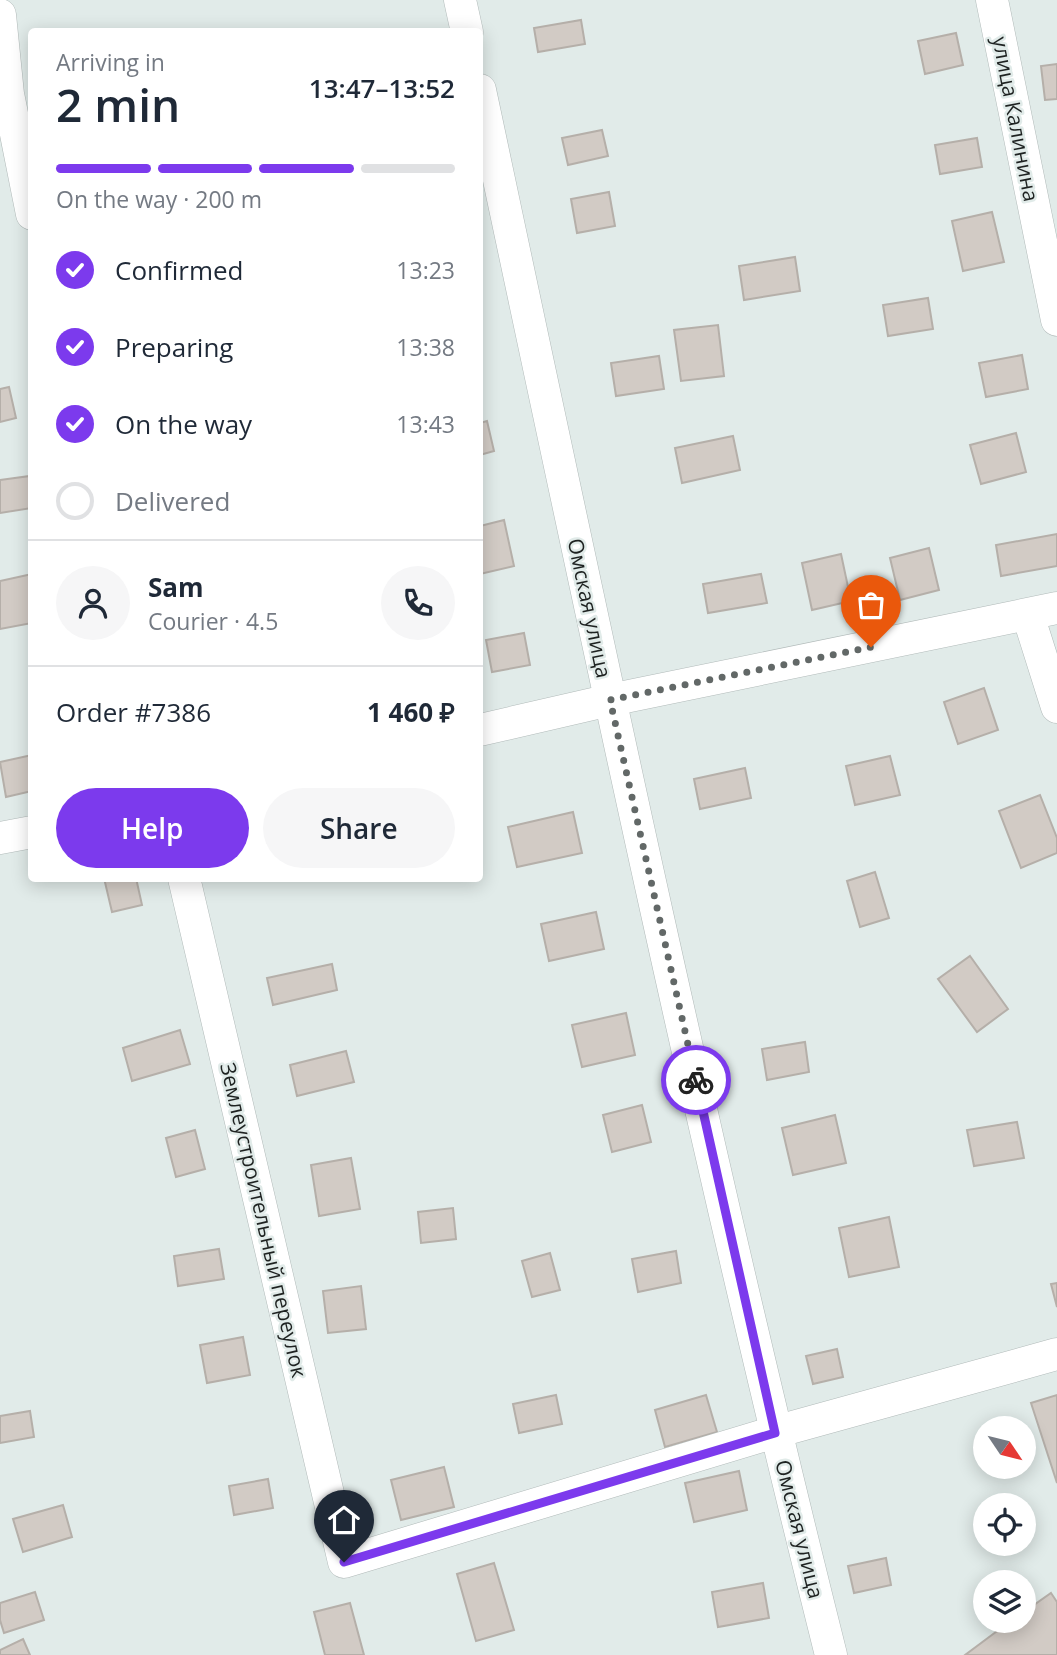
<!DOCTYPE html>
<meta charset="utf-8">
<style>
body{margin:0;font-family:"Open Sans",sans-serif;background:#f6f6f7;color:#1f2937;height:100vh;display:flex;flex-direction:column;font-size:26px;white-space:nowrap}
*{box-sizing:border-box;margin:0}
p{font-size:23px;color:#747a83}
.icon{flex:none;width:38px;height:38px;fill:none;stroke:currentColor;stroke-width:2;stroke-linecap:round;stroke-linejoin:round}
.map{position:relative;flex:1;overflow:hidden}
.panel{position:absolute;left:28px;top:28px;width:455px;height:854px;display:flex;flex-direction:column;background:#fff;border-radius:7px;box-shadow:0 4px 18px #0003}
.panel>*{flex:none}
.needle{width:46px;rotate:125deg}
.controls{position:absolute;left:973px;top:1416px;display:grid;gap:14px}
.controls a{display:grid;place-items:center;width:63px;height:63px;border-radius:50%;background:#fff;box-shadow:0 4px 18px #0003;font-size:35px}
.pin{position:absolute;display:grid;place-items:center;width:60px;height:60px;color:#fff;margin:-72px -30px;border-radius:50% 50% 50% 0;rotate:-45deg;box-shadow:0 0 7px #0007}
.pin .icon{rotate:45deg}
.courier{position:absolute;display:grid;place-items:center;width:70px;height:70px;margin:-35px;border:5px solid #7c3aed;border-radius:50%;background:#fff;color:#222;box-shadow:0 2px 9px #0007}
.headline em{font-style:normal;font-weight:600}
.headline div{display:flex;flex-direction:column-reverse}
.headline{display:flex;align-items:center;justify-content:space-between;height:119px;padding:0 28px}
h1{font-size:46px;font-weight:600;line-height:52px}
.bar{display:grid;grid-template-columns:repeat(4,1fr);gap:10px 7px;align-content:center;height:84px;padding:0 28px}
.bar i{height:9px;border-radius:5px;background:#e0e1e3}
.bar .selected{background:#7c3aed}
.bar p{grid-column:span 4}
.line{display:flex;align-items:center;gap:18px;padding:0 28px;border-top:2px solid #e0e1e3}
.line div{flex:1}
.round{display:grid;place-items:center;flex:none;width:74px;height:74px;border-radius:37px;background:#f6f6f7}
ol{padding:0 28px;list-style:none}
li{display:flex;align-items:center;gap:21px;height:77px}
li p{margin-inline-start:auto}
li .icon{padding:7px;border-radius:50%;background:#7c3aed;color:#fff;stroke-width:4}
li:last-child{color:#747a83}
li i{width:38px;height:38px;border:4px solid #e0e1e3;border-radius:50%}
.action{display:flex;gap:14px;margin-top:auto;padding:14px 28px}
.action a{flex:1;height:80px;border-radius:42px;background:#7c3aed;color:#fff;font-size:28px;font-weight:600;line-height:80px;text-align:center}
.action a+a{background:#f6f6f7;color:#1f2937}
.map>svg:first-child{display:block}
.building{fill:#d2cbc5;stroke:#b5afa9;stroke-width:2}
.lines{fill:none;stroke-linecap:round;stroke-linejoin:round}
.street-casing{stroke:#b1bab9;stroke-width:33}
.street{stroke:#fff;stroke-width:32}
.done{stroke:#626867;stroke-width:7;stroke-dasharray:0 12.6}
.route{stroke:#7c3aed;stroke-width:9}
.labels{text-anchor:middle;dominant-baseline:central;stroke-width:5;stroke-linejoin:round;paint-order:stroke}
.street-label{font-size:21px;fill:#1e2221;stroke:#e1ebe9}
</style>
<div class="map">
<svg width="1057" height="1655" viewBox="0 0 1057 1655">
<rect width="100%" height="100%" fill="#e1ebe9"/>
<g class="building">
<polygon points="581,20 585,44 538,52 534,28"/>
<polygon points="956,33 963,65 925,74 918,41"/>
<polygon points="1057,64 1057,99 1045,100 1041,66"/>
<polygon points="602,130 608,156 568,165 562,138"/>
<polygon points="977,138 982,167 940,174 935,145"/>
<polygon points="609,192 615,226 577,233 571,199"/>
<polygon points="992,212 1004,262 963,271 952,221"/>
<polygon points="795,257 800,291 744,300 739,266"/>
<polygon points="928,298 933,329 888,336 883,305"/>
<polygon points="718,325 724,376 681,381 674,330"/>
<polygon points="1022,355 1028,389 986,397 979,363"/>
<polygon points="659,356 664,389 616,396 611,363"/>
<polygon points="9,387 16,418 0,422 0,389"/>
<polygon points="487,421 494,451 480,455 480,423"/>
<polygon points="1016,433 1026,472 981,484 970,445"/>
<polygon points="733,436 740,470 682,483 675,448"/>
<polygon points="30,476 32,508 0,513 0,480"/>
<polygon points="504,520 514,566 480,574 480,526"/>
<polygon points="1057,534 1057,566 1001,576 996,545"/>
<polygon points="929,548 939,590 900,600 890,558"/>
<polygon points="841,554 851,601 812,610 802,563"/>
<polygon points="32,574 32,623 0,629 0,581"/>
<polygon points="761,574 767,603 708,613 703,584"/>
<polygon points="524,633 530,665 492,672 486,640"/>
<polygon points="984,688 998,730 958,744 944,702"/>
<polygon points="32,755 32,791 6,797 0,762"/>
<polygon points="890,756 900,795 855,805 846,766"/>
<polygon points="745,768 751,798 700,809 694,779"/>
<polygon points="1040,795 1057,838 1057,853 1021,868 999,811"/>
<polygon points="573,812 582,853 517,867 508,827"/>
<polygon points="875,872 889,918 860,927 847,881"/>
<polygon points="104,878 136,878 142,905 112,912"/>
<polygon points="596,912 604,949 549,961 541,924"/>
<polygon points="970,956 1008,1009 977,1032 938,979"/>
<polygon points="332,964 337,990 273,1005 267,978"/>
<polygon points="626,1013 635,1055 582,1067 572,1025"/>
<polygon points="180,1030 190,1064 132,1081 123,1048"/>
<polygon points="805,1042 809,1072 767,1080 762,1049"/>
<polygon points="346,1051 354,1082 297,1096 290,1065"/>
<polygon points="642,1105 651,1142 612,1152 603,1115"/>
<polygon points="835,1115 846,1163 793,1175 782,1128"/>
<polygon points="1017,1122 1024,1158 974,1166 967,1130"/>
<polygon points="195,1130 205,1169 176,1177 166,1138"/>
<polygon points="351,1158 360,1209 319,1216 311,1165"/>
<polygon points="453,1208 456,1239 421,1243 418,1212"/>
<polygon points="889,1217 899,1267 849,1277 839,1228"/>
<polygon points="219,1249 224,1279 178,1286 174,1256"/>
<polygon points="676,1251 681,1283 638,1292 632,1259"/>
<polygon points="550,1253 560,1290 532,1297 522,1261"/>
<polygon points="1057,1283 1057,1307 1051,1284"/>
<polygon points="361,1286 366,1329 328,1333 323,1291"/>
<polygon points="243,1337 250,1375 207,1383 200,1345"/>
<polygon points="837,1349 843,1377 813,1384 806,1356"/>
<polygon points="556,1395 562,1424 519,1433 513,1404"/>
<polygon points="706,1395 717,1432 665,1447 655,1410"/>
<polygon points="1057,1395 1057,1483 1031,1403"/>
<polygon points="30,1411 34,1437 0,1443 0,1416"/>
<polygon points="444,1467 454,1507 401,1520 391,1480"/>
<polygon points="739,1471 747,1510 694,1522 685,1483"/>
<polygon points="268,1479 273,1508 234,1515 229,1486"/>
<polygon points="63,1505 72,1537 23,1552 13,1519"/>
<polygon points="886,1558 891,1585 854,1593 848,1566"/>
<polygon points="494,1563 514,1630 476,1641 457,1574"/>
<polygon points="763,1583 769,1618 718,1627 712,1592"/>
<polygon points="35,1592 44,1620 4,1633 0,1620 0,1603"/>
<polygon points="1051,1593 1057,1602 1057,1655 965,1655 1012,1620 1024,1620 1024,1612"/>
<polygon points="350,1603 364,1655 325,1655 314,1612"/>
<polygon points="23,1639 30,1655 0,1655 0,1650"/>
</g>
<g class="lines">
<g class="street-casing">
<g id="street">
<polyline points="460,0 467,32"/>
<polyline points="992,0 1057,320"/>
<polyline points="0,15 8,94 32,214"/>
<path d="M 480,90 C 591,613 701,1137 831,1655"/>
<polyline points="1028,615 1057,707"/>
<polyline points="480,730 610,700 1057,608"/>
<polyline points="0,838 32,832"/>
<polyline points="184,878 344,1562 775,1432 1057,1354"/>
</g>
</g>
<use href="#street" class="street"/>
</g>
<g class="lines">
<polyline class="done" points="696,1080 610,700 871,647"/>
<polyline class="route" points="344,1562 775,1433 696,1080"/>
</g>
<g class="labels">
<g class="street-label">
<text transform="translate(1016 119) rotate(79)">улица Калинина</text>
<text transform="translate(590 608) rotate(78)">Омская улица</text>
<text transform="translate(264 1220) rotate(77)">Землеустроительный переулок</text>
<text transform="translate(800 1529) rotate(76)">Омская улица</text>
</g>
</g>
</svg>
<div class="controls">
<a><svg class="needle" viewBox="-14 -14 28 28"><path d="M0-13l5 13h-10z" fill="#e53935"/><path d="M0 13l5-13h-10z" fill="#747a83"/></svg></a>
<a><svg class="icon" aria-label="locate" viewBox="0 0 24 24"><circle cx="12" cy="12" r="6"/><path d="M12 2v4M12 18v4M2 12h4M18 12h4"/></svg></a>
<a><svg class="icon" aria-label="layers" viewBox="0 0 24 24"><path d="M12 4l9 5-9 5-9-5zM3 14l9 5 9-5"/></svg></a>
</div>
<div class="pin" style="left:871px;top:647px;background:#ea580c"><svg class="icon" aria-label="bag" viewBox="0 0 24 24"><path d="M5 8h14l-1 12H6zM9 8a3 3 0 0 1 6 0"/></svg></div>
<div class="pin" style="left:344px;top:1562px;background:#1f2937"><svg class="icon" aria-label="home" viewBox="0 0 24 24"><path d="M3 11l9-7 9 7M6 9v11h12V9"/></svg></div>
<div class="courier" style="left:696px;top:1080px"><svg class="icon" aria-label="bike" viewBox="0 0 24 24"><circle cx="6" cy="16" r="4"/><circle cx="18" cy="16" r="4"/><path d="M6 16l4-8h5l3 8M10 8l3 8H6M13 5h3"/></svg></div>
<section class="panel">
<div class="headline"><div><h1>2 min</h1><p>Arriving in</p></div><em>13:47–13:52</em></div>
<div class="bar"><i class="selected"></i><i class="selected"></i><i class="selected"></i><i></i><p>On the way · 200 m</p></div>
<ol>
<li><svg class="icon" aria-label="check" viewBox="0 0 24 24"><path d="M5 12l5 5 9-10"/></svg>Confirmed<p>13:23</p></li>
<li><svg class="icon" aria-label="check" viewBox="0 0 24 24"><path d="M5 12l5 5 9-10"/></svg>Preparing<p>13:38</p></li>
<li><svg class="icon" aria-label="check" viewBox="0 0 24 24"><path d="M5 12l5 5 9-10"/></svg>On the way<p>13:43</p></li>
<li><i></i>Delivered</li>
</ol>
<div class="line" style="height:126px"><a class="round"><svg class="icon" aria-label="person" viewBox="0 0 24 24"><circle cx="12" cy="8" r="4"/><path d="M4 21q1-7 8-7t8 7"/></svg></a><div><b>Sam</b><p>Courier · 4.5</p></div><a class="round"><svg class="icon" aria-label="phone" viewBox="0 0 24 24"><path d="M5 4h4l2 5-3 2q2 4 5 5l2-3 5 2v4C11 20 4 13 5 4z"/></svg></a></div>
<div class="line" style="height:91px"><div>Order #7386</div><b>1 460 ₽</b></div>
<div class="action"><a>Help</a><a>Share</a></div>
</section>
</div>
